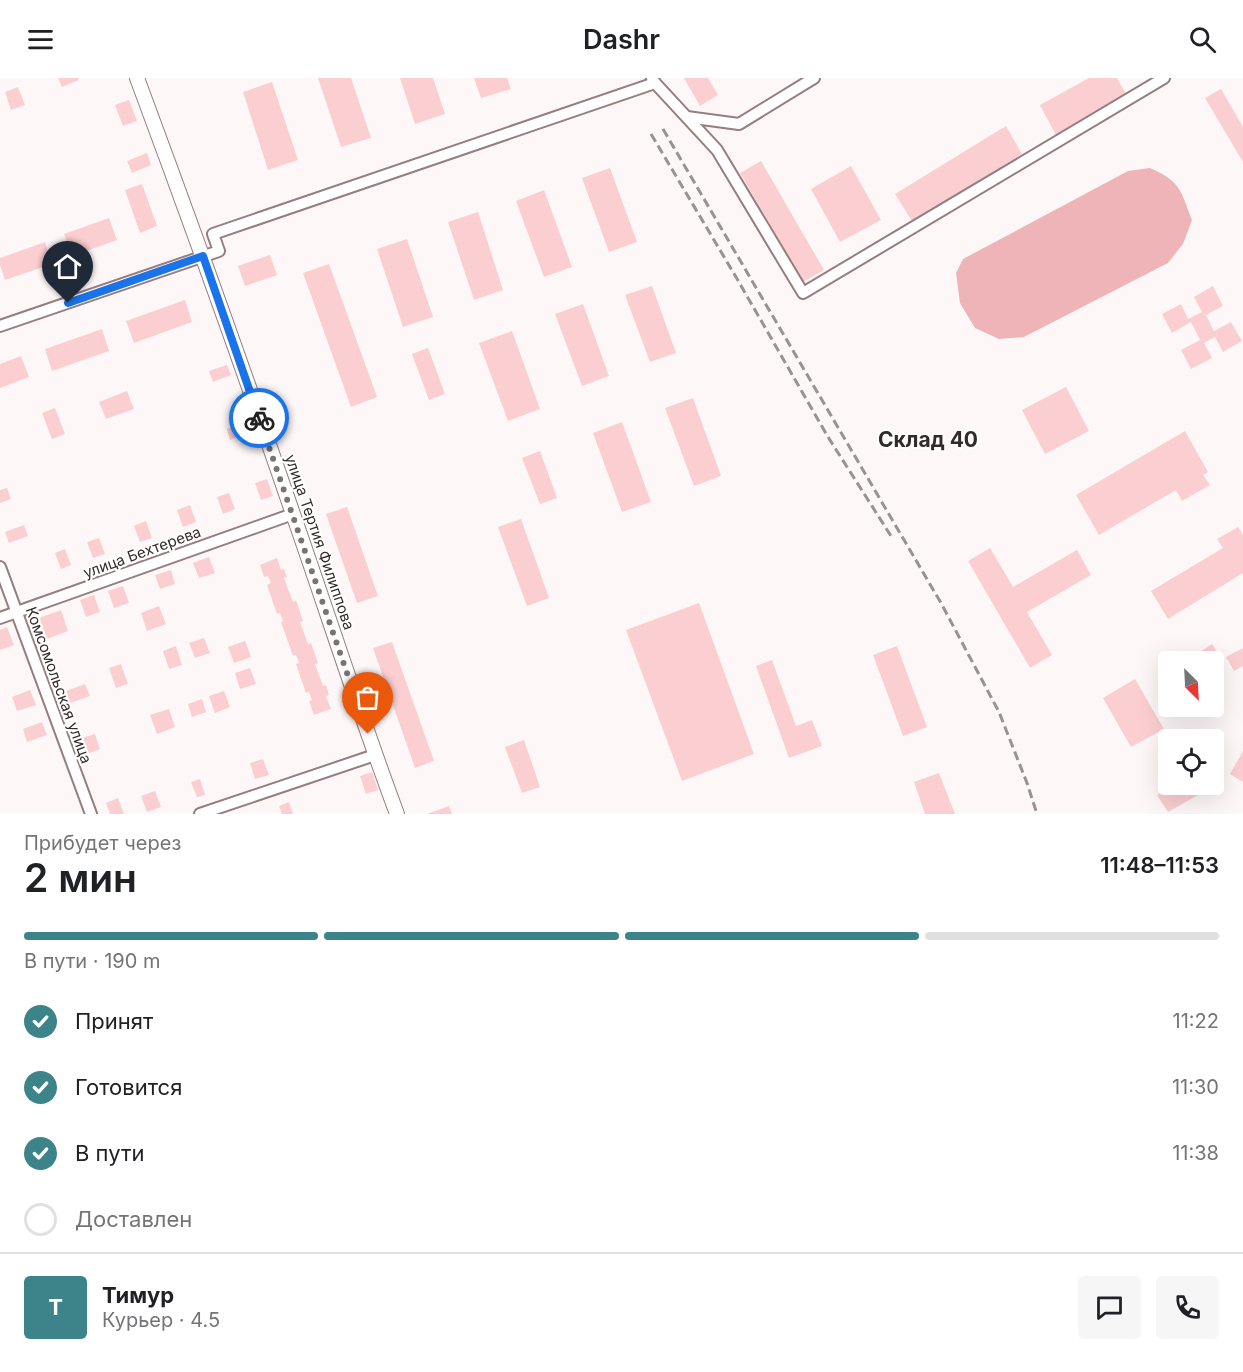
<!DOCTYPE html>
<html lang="ru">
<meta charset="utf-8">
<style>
body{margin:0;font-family:Inter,sans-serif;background:#f6f6f6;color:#202124;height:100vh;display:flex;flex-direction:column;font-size:22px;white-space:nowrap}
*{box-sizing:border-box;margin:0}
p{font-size:20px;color:#757577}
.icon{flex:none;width:33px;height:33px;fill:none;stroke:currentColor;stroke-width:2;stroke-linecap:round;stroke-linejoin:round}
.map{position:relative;height:736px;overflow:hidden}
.sheet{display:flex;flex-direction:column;background:#fff;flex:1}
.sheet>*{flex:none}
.needle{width:39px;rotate:156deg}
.fabs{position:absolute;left:1158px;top:573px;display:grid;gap:12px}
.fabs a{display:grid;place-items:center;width:66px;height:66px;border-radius:6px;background:#fff;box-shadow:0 6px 24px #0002;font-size:30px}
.pin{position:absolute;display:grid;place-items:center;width:51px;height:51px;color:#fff;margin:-62px -26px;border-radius:50% 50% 50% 0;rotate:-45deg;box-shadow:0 0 6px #0007}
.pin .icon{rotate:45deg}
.courier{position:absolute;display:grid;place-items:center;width:60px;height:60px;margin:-30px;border:4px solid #1a73e8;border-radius:50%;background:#fff;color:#222;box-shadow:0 2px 8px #0007}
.head em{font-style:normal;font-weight:600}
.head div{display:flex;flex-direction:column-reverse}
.head{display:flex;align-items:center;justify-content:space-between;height:102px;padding:0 24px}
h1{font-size:39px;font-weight:600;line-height:45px}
.bar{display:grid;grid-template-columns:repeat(4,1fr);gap:9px 6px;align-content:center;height:72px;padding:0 24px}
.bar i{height:8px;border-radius:4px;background:#e0e0e0}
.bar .active{background:#3c848a}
.bar p{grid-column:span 4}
.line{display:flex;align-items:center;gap:15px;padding:0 24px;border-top:2px solid #e0e0e0}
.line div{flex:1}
.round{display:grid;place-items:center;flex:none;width:63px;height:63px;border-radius:6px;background:#f6f6f6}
ol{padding:0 24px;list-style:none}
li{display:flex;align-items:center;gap:18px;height:66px}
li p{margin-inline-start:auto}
li .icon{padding:6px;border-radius:50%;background:#3c848a;color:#fff;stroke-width:4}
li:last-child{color:#757577}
li i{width:33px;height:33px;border:3px solid #e0e0e0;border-radius:50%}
header{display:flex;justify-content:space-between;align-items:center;height:78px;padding:0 24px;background:#fff;font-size:27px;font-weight:600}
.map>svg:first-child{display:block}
.green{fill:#efb4b8}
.building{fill:#fbced1}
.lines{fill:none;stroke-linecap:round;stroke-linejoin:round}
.minor-casing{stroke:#987d7f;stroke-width:14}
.tertiary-casing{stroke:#987d7f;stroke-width:16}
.minor{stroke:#fff;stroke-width:10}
.tertiary{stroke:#fff;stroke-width:14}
.rail{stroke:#9a9292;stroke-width:3;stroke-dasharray:9 4.5;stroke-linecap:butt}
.done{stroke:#7b7272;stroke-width:6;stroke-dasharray:0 10.8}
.route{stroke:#1a73e8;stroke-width:8}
.labels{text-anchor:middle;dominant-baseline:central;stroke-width:4.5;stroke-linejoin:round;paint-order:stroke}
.street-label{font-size:15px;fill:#352a2a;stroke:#fff}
.district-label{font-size:21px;font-weight:bold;fill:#352a2a;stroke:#fff}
</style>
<header><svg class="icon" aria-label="menu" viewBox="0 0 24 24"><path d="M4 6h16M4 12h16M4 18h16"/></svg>Dashr<svg class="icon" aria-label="search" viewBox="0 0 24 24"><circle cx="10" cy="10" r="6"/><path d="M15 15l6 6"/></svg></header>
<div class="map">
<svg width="1243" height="736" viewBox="0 0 1243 736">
<rect width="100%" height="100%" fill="#fdf7f7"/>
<path class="green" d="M 1150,90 C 1181,104 1180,111 1192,142 L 1183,166 L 1168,185 L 1024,259 L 999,261 L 975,250 L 960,225 L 956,195 L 963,181 L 1128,93 Z"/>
<g class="building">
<polygon points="58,0 78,0 79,2 62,9"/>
<polygon points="318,0 351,0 371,60 341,69"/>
<polygon points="400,0 433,0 445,36 415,46"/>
<polygon points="474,0 507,0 511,11 481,20"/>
<polygon points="684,0 708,0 718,17 700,28"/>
<polygon points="1089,0 1117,0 1127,18 1056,57 1040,27"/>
<polygon points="272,4 298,82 268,92 243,14"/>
<polygon points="18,9 25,27 11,32 5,14"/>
<polygon points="1221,11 1243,49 1243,84 1205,20"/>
<polygon points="129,22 137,43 123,48 115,27"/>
<polygon points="1006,48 1022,76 912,143 895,116"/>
<polygon points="147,75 151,87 132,95 127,83"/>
<polygon points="761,83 824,192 803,204 740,95"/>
<polygon points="851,88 881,142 840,164 811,111"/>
<polygon points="610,90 637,164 609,174 582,100"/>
<polygon points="142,106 157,148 140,155 125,112"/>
<polygon points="544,112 572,189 544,199 516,123"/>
<polygon points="478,134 503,212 474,222 448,144"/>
<polygon points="109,140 117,162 72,178 64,156"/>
<polygon points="407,161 433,239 403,249 377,171"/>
<polygon points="45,164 52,186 5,202 0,187 0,180"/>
<polygon points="270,177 277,197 245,208 238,188"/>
<polygon points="329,186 377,319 351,329 303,195"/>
<polygon points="652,208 676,275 650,284 625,217"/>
<polygon points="1213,208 1223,228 1206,237 1214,253 1231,244 1242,263 1223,274 1215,259 1204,265 1212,280 1191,291 1181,272 1200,262 1191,244 1172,255 1162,236 1181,226 1188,241 1202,234 1194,219"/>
<polygon points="185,222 192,244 134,265 126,243"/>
<polygon points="583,226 609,298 582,308 555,236"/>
<polygon points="102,251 109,273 52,293 45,271"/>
<polygon points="512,253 540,331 508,343 479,265"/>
<polygon points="428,270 445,316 429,322 412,276"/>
<polygon points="21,278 29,299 0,310 0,286"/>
<polygon points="227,287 231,297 213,304 209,293"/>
<polygon points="1066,309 1089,353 1045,376 1022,332"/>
<polygon points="127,313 134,331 106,341 99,324"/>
<polygon points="693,320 721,398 694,408 665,330"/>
<polygon points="55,330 65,356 52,361 42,335"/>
<polygon points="622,344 651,424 622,434 593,355"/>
<polygon points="243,345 247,355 230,362 227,351"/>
<polygon points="1185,353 1208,394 1203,397 1210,407 1182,423 1176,412 1099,457 1076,417"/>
<polygon points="540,373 557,420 540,426 522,380"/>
<polygon points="267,401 273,418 261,422 255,405"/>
<polygon points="7,410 11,421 0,425 0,412"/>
<polygon points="229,415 235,431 223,436 217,419"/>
<polygon points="190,427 196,444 183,449 177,432"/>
<polygon points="347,429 378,518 357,525 326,436"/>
<polygon points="521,441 549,520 527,528 498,449"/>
<polygon points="146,443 152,460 140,464 134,448"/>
<polygon points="24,447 28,458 9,465 5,454"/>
<polygon points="1238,449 1243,457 1243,495 1168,541 1151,513 1223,470 1217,461"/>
<polygon points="99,460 105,476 93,480 87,464"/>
<polygon points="990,470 1013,509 1077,472 1091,497 1027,534 1052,577 1030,590 968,483"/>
<polygon points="65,471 71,487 61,491 55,475"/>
<polygon points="209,479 215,495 199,500 193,485"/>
<polygon points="277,480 281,492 284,491 287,499 284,500 293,524 296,522 303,543 300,544 308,566 311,565 318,585 315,586 323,608 326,607 329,617 326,618 331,631 314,637 309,623 312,622 309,614 306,615 296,586 299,585 296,577 293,578 281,544 283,543 280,535 277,536 267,507 271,505 268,498 264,499 260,487"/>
<polygon points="171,492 175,506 160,511 155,497"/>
<polygon points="123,508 129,525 114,530 108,513"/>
<polygon points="94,517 100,534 86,539 80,522"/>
<polygon points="699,525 754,676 682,703 626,552"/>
<polygon points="159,528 166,546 147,553 141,535"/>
<polygon points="61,532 68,553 47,561 39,540"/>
<polygon points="7,549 14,567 0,572 0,552"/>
<polygon points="204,560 210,575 195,580 189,565"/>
<polygon points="245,563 251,579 234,585 228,569"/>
<polygon points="392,564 434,683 415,690 373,570"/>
<polygon points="1212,566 1222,581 1214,586 1214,584 1185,584"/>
<polygon points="176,568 182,587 169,591 163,573"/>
<polygon points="897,568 927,649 903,658 873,577"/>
<polygon points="1243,570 1243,588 1234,593 1226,579"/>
<polygon points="772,582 796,648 812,642 822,668 789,680 756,588"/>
<polygon points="121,586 128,606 116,610 109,590"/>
<polygon points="250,590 256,606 240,611 235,595"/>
<polygon points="1135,601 1164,651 1131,669 1103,620"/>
<polygon points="85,606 90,618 70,625 66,613"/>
<polygon points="30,612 36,627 17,633 12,619"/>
<polygon points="224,613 230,629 215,635 209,618"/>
<polygon points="202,621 206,634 192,639 188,626"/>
<polygon points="169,631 175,649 157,656 150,637"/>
<polygon points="42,644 47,657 27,664 23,651"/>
<polygon points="95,656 100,671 87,676 82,660"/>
<polygon points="524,662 540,709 522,715 505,669"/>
<polygon points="1243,673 1243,704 1230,696"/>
<polygon points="263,681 269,697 255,701 250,685"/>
<polygon points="372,694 378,712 366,716 360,698"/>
<polygon points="939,695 955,736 925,736 914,704"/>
<polygon points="200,701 205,717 197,719 191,704"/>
<polygon points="1175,706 1193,706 1198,717 1168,734 1157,717"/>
<polygon points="155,713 161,729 147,734 141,718"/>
<polygon points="118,720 124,736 110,736 106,725"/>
<polygon points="289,724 293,736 282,736 279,728"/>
<polygon points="449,728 452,736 427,736"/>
</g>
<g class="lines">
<g class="minor-casing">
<g id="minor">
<polyline points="655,5 717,72 803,215 1164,0"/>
<polyline points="687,39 739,46 814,0"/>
<polyline points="0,248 219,173 213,156 655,5 652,0"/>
<polyline points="0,489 91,736"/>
<polyline points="0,540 293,436"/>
<polyline points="200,736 375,677"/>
</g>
</g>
<g class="tertiary-casing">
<path id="tertiary" d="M 137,0 C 191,145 243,290 293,436 C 328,536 360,637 397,736"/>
</g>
<use href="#minor" class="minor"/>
<use href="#tertiary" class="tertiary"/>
<g class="rail">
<polyline points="663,51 941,525 999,634 1027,705 1037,736"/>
<polyline points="651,56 736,199 828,359 891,458"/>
</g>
</g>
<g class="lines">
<polyline class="done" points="259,340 368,656"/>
<polyline class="route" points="68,225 203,178 259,340"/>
</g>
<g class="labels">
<g class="street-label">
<text transform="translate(320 464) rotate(71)">улица Тертия Филиппова</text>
<text transform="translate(142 474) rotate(-20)">улица Бехтерева</text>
<text transform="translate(59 607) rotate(70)">Комсомольская улица</text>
</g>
<g class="district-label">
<text x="928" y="361">Склад 40</text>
</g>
</g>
</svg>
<div class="fabs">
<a><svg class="needle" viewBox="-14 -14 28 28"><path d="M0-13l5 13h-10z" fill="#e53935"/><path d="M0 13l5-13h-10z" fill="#757577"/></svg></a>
<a><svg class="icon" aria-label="locate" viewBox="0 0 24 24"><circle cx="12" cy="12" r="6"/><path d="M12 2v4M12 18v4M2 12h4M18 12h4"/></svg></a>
</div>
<div class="pin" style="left:368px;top:656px;background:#ea580c"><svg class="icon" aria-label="bag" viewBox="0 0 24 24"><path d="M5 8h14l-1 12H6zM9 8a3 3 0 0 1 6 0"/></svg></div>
<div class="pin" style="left:68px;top:225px;background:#1f2937"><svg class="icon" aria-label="home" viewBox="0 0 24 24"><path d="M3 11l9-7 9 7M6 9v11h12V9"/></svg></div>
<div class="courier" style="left:259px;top:340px"><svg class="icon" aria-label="bike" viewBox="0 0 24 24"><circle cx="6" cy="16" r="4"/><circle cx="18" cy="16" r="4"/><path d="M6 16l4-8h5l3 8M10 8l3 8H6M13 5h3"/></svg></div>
</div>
<section class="sheet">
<div class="head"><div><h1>2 мин</h1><p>Прибудет через</p></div><em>11:48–11:53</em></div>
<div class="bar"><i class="active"></i><i class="active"></i><i class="active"></i><i></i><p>В пути · 190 m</p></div>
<ol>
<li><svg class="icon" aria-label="check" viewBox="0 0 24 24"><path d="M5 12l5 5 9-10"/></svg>Принят<p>11:22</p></li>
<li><svg class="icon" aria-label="check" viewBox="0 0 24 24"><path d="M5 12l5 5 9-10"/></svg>Готовится<p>11:30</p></li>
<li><svg class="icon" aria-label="check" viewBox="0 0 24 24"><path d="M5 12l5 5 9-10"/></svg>В пути<p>11:38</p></li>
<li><i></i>Доставлен</li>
</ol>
<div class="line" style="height:108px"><b class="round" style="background:#3c848a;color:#fff">Т</b><div><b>Тимур</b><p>Курьер · 4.5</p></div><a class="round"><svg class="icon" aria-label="chat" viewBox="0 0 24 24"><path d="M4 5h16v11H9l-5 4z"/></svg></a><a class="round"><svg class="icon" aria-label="phone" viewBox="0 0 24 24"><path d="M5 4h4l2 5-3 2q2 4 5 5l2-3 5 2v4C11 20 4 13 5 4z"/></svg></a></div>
</section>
